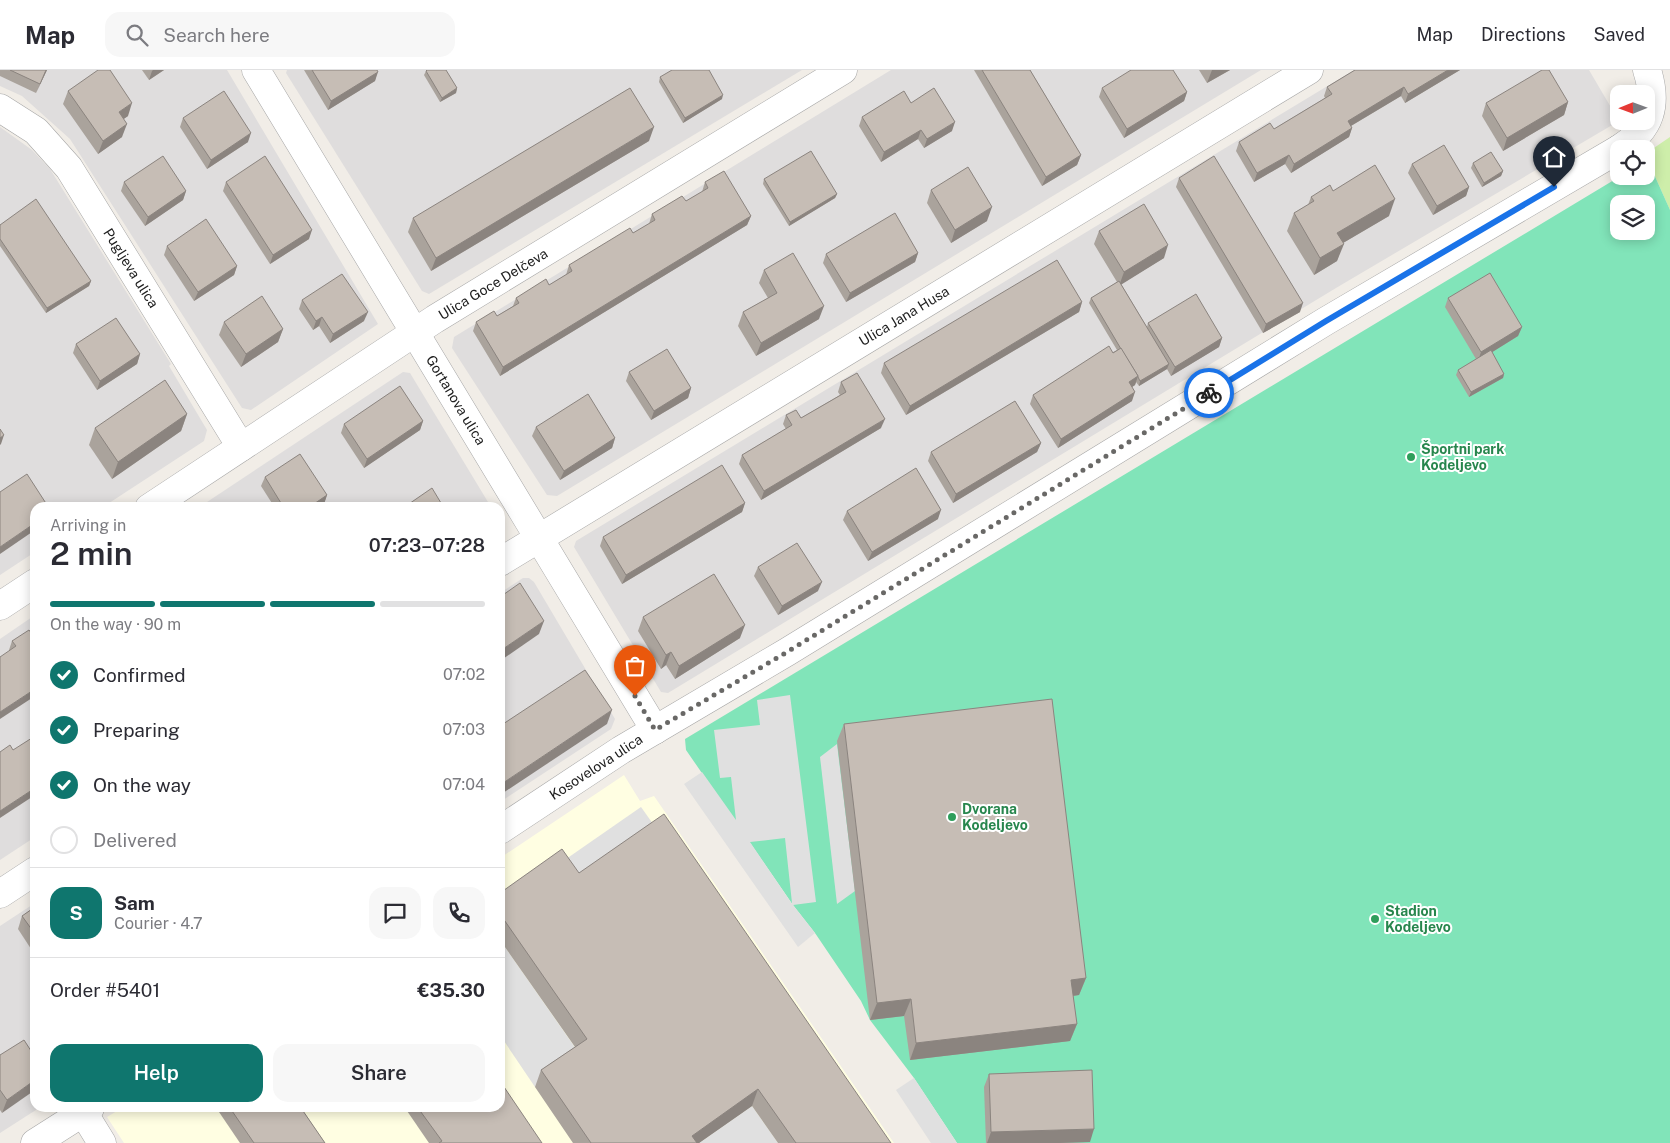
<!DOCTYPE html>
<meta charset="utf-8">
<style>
body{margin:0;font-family:"Public Sans",sans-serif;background:#f7f7f7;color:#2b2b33;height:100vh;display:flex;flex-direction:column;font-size:19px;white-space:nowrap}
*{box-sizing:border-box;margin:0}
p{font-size:16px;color:#7c7c81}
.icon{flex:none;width:28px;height:28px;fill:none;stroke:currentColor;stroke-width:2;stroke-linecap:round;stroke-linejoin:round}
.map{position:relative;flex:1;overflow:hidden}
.drawer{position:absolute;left:30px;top:432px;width:475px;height:610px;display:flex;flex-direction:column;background:#fff;border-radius:15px;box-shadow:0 2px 12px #0003}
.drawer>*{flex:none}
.needle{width:32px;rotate:269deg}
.buttons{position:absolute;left:1610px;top:15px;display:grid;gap:10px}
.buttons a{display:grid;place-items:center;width:45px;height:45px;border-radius:10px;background:#fff;box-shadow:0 2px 12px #0003;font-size:25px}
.pin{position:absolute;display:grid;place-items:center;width:42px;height:42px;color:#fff;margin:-51px -21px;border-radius:50% 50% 50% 0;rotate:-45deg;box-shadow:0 0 5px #0007}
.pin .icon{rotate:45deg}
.courier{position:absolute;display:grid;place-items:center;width:50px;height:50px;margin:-25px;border:4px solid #1a73e8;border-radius:50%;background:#fff;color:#222;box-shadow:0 1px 6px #0007}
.head em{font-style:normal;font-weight:600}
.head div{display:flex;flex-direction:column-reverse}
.head{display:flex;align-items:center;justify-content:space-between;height:85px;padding:0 20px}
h1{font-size:32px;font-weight:600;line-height:38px}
.bar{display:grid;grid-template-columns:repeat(4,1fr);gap:8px 5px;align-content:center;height:60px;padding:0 20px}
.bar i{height:6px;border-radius:4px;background:#e1e1e2}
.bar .selected{background:#0f766e}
.bar p{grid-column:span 4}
.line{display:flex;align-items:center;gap:12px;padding:0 20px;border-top:1px solid #e1e1e2}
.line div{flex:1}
.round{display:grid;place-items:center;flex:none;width:52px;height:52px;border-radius:15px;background:#f7f7f7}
ol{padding:0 20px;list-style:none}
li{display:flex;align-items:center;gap:15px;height:55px}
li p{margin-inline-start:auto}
li .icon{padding:5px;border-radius:50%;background:#0f766e;color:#fff;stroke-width:4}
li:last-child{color:#7c7c81}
li i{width:28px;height:28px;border:2px solid #e1e1e2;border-radius:50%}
.button{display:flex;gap:10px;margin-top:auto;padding:10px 20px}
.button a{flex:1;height:58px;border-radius:15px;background:#0f766e;color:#fff;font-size:20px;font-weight:600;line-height:58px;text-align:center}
.button a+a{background:#f7f7f7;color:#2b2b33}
header{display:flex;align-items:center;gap:30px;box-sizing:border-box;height:70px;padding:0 25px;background:#fff;border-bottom:1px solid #e1e1e2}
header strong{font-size:24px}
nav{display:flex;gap:28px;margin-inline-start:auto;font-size:18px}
.search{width:350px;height:45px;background:#f7f7f7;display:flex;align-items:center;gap:12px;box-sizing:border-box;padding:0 18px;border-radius:15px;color:#7c7c81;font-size:19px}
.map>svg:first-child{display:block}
.residential{fill:#dfdddd}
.education{fill:#fffee2}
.grass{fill:#ceeeaa}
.pitch{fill:#81e4b9;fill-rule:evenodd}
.parking{fill:#e0e0e0;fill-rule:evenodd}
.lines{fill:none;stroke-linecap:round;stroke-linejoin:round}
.minor-casing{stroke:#a7a7a7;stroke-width:29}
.minor{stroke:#fff;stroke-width:28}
.wall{fill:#aaa39c}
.shaded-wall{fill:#8b847f}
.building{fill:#c6bdb5;stroke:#8b847f}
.done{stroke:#696866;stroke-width:5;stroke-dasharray:0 9}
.route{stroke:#1a73e8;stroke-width:6}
.leisure-dot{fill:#2e9e5b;stroke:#fff;stroke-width:2}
.labels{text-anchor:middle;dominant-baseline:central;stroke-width:4;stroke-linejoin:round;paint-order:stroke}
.street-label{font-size:14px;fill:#202020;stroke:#fff}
.leisure-label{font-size:14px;font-weight:bold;fill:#27864d;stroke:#fff;text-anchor:start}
</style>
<header>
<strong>Map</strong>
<div class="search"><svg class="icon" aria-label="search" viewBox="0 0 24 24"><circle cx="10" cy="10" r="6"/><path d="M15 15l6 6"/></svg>Search here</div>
<nav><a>Map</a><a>Directions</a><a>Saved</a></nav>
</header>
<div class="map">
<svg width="1670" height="1073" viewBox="0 0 1670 1073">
<rect width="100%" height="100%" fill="#f1ede7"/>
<g class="residential">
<polygon points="0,0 227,0 378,254 251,340 242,338 70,69 22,26 0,16"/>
<polygon points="287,0 802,0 429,224 422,221 286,3"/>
<polygon points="891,0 1261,0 557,426 547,425 452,278 454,267"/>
<polygon points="1354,0 1589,0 1619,51 1336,218 668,623 661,622 574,477 576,471"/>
<polygon points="0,57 32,80 50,99 171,294 169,296 207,360 204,371 103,437 35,438 35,482 0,505"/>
<polygon points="403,302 410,303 491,437 198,438"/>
<polygon points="523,508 529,508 534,512 615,649 611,659 500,732 500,523"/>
<polygon points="35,545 35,767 0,790 0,569"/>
<polygon points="35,833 35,1038 39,1038 0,1063 0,856"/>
</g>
<polygon class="education" points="624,705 640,731 654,726 894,1073 124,1073 107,1047 122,1038 500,1038 500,788"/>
<polygon class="grass" points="1670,67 1670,140 1649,93 1648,82"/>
<path class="pitch" d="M 1649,93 L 1670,140 L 1670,1073 L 957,1073 L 914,1008 L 870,950 L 861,931 L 815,863 L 793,835 L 686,680 L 685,669 L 1614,110 L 1621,106 L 1646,106 L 1646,94 ZM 1619,134 L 1646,134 L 1646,161 L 1619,161 Z"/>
<g class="parking">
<path d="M 790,625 L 816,832 L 793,835 L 815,863 L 798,877 L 684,714 L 702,702 L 736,750 L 731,707 L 720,708 L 714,660 L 760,655 L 757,630 ZM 785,768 L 792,833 L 792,834 L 750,772 Z"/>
<polygon points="837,674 855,821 837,834 820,687"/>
<polygon points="641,737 658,761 572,820 556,796"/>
<polygon points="500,870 581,986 535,1017 500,965"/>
<polygon points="914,1008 957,1073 931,1073 896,1020"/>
<polygon points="752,1036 778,1073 699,1073"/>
</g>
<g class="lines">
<g class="minor-casing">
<g id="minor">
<polyline points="256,0 655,660"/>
<polyline points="0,38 36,61 69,98 241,377"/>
<path d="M 1619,79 C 1651,59 1658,35 1647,0"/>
<polyline points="149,438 435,249 843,0"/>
<polyline points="500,492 1309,0"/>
<polyline points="0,536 35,513"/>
<polyline points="500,760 621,680 787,582 1326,251 1619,79"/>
<polyline points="0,824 35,801"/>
<polyline points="83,1042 102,1073"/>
<polyline points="35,1073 90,1038"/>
</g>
</g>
<use href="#minor" class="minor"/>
</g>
<g class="wall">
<polygon points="0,0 47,0 36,23 0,6"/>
<polygon points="142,0 164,0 149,10"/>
<polygon points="304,0 377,0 375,11 328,40"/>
<polygon points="974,0 1030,0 1081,85 1077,95 1042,116"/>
<polygon points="1199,0 1230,0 1207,13"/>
<polygon points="1355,0 1460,0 1405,33 1401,26 1351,56 1352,58 1349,67 1291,103 1285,94 1254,112 1236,81 1239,72 1274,59 1325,28 1324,26 1327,17"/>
<polygon points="426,1 457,18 456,23 440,32 424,5"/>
<polygon points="660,7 722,29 683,53 659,12"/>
<polygon points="1102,18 1187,22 1184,31 1124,68 1099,27"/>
<polygon points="68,21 128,46 123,49 122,67 98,84 63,34"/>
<polygon points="1568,32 1564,45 1503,81 1482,46 1486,33"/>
<polygon points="862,47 952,61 924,78 918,69 881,92 859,56"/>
<polygon points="183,48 248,72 207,99 180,57"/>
<polygon points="649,71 431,201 408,162 413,148"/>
<polygon points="1473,93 1503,101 1501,106 1482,117 1471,98"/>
<polygon points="1412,94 1469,117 1466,126 1433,145 1408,103"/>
<polygon points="1179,108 1300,242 1263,263 1176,117"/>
<polygon points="764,109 837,124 835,128 789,156 763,114"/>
<polygon points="124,112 186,121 183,130 145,156 121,121"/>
<polygon points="226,112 309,169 270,194 223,121"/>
<polygon points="705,112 751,146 747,155 500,306 473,261 476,252 497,246 513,236 516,228 549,215 566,205 569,195 633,163 649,154 652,144 686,131 702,122"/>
<polygon points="931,120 987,151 951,173 927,133"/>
<polygon points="1333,121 1389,146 1343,173 1337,191 1314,205 1287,161 1294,143 1308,135 1311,127"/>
<polygon points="0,155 91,211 89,216 46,243 0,176"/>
<polygon points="1099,161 1164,188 1121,214 1147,257 1148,253 1222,268 1219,277 1171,306 1167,299 1139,316 1136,312 1135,315 1132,317 1132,331 1058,378 1030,334 1033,325 1117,280 1089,233 1091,228 1117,212 1094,174"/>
<polygon points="167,176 237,196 234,205 194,231 164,185"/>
<polygon points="918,183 915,192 846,232 823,193 826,184"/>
<polygon points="764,200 819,249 756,286 738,256 743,242 768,228 759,213"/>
<polygon points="1448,228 1522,257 1518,266 1492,282 1504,304 1503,308 1469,327 1456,305 1458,300 1476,289 1445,237"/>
<polygon points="302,230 364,251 330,273 319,256 313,260 299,239"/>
<polygon points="1082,232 1079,242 906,345 881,303 884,293"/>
<polygon points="224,252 283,259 278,272 241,297 219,265"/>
<polygon points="76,274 140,284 137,294 97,320 73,283"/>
<polygon points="629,302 691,318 688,328 651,350 626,311"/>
<polygon points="841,312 881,358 761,430 739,394 742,385 786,359 783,354 786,345 801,348 840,325 838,322"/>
<polygon points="187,344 181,361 112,409 89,375 95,358"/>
<polygon points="423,351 420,360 364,398 341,363 344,354"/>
<polygon points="536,357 615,368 612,378 560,410 532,366"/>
<polygon points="1041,373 1037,382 953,433 928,391 931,382"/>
<polygon points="265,407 327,425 324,434 319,438 275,438 261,416"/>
<polygon points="745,433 742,442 622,514 600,476 603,467"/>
<polygon points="847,441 938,449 868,491 843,450"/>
<polygon points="758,497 818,521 778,545 754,506"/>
<polygon points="643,547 740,568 675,609 666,595 661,599 638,561"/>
<polygon points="35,568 9,581 9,580 12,571"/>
<polygon points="844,654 1086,908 1079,925 1073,926 1077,954 1070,971 910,990 904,946 870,950 837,671"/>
<polygon points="579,803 891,1073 778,1073 752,1036 699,1073 573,1073 535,1017 541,1000 575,977 500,870 500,823"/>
<polygon points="35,837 35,885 18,859 22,846"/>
<polygon points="0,985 35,987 2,1043 0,1040"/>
<polygon points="989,1004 1090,1072 1059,1073 986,1073 984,1017"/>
<polygon points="221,1038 301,1038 325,1073 240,1073 219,1042"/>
<polygon points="405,1038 500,1038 542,1073 429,1073"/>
</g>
<g class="shaded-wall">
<polygon points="46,0 47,0 36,23 40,14"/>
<polygon points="153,0 164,0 149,10 152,1"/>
<polygon points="1212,0 1230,0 1207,13"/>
<polygon points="1448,0 1460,0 1405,33 1408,24"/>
<polygon points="378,2 375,11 328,40 331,31"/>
<polygon points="1404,17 1401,26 1344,60 1348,51"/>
<polygon points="457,18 456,23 440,32 442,28"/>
<polygon points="1187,22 1184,31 1124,68 1127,59"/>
<polygon points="723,25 722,29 683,53 685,48"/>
<polygon points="1568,32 1564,45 1503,81 1507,68"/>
<polygon points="132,33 128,46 114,56 119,42"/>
<polygon points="955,52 952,61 924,78 927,69"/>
<polygon points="127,54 122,67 98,84 103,71"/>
<polygon points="654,57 649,71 431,201 436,188"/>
<polygon points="1352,58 1349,67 1291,103 1294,94"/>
<polygon points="921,60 918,69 881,92 884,82"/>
<polygon points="251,63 248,72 207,99 211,90"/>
<polygon points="1081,85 1077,95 1042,116 1046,107"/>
<polygon points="1289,85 1285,94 1254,112 1257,103"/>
<polygon points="1503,101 1501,106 1482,117 1484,113"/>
<polygon points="1469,117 1466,126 1433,145 1437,136"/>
<polygon points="186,121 183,130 145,156 148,147"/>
<polygon points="837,124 835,128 789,156 790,152"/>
<polygon points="1395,129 1389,146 1331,180 1337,163"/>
<polygon points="992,137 987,151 951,173 955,160"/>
<polygon points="751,146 747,155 500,306 503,297"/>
<polygon points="312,160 309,169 270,194 273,185"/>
<polygon points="1344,174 1337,191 1314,205 1320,188"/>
<polygon points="1168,175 1164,188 1119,216 1124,202"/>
<polygon points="918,183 915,192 846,232 850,223"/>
<polygon points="237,196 234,205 194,231 198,222"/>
<polygon points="91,211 89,216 46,243 47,238"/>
<polygon points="1082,232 1079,242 906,345 910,336"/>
<polygon points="1303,233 1300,242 1263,263 1266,254"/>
<polygon points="824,236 819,249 756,286 761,273"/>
<polygon points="368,242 364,251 330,273 333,264"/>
<polygon points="322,247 319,256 313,260 316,251"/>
<polygon points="1522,257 1518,266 1478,291 1481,282"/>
<polygon points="283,259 278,272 241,297 246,284"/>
<polygon points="1222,268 1219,277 1171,306 1175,297"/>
<polygon points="140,284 137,294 97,320 100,311"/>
<polygon points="1169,294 1167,299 1139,316 1140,311"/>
<polygon points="1504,304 1503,308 1469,327 1471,322"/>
<polygon points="1138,306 1135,315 1126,321 1129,312"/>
<polygon points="691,318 688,328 651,350 654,341"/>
<polygon points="1135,322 1132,331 1058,378 1061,369"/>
<polygon points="187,344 181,361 112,409 118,392"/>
<polygon points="885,349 881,358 761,430 764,421"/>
<polygon points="423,351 420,360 364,398 367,389"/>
<polygon points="4,365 1,374 0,375 0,368"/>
<polygon points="615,368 612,378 560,410 564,401"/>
<polygon points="1041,373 1037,382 953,433 956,424"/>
<polygon points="327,425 324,434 319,438 308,438"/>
<polygon points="745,433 742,442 622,514 626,505"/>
<polygon points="941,440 938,449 868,491 872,482"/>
<polygon points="35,453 35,460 0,484 0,477"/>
<polygon points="822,512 818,521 778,545 782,536"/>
<polygon points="544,551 539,564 500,591 500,581"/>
<polygon points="745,555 740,568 675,609 679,596"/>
<polygon points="671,582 666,595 661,599 666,585"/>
<polygon points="35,619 35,626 0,649 0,642"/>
<polygon points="612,640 607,654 500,725 500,715"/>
<polygon points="35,718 35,725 0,748 0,741"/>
<polygon points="1086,908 1079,925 1065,927 1071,910"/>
<polygon points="911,929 904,946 870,950 877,933"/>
<polygon points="1077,954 1070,971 910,990 916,973"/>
<polygon points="35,1010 35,1020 2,1043 7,1030"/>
<polygon points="758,1019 752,1036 699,1073 689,1073 692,1066"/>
<polygon points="1094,1059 1090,1072 1059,1073 987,1073 991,1062"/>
</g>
<g class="building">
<polygon points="10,0 46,0 40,14"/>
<polygon points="98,0 110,0 132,33 119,42 127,54 103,71 68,21"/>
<polygon points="312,0 377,0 378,2 331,31"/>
<polygon points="427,0 446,0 457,18 442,28 426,1"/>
<polygon points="672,0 709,0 723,25 685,48 660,7"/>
<polygon points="982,0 1030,0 1081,85 1046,107"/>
<polygon points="1131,0 1173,0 1187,22 1127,59 1102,18"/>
<polygon points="1355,0 1448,0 1408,24 1404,17 1348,51 1352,58 1294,94 1289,85 1257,103 1239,72 1270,53 1274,59 1332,24 1327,17"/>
<polygon points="1542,0 1549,0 1568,32 1507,68 1486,33"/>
<polygon points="630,18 654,57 436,188 413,148"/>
<polygon points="934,18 955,52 927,69 921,60 884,82 862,47 904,21 911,33"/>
<polygon points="224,21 251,63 211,90 183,48"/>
<polygon points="1444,75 1469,117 1437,136 1412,94"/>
<polygon points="811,81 837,124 790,152 764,109"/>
<polygon points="1491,82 1503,101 1484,113 1473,93"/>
<polygon points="163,86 186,121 148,147 124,112"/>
<polygon points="265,86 312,160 273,185 226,112"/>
<polygon points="1214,86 1303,233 1266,254 1179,108"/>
<polygon points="1375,95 1395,129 1337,163 1344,174 1320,188 1294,143 1314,131 1311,127 1330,115 1333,121"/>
<polygon points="968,97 992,137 955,160 931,120"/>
<polygon points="724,101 751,146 503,297 476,252 494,241 497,246 519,233 516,228 546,209 549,215 572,201 569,195 630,158 633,163 655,150 652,144 682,126 686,131 708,118 705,112"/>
<polygon points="36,129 91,211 47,238 0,169 0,155"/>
<polygon points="1144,134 1168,175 1124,202 1099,161"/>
<polygon points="895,143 918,183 850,223 826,184"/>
<polygon points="206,149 237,196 198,222 167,176"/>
<polygon points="793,183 824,236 761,273 743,242 777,223 764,200"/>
<polygon points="1057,190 1082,232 910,336 884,293"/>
<polygon points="1490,203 1522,257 1481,282 1448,228"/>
<polygon points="342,204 368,242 333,264 322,247 316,251 302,230"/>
<polygon points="1119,211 1169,294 1140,311 1138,307 1138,306 1121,279 1091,228"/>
<polygon points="1196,224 1222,268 1175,297 1148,253"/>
<polygon points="262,226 283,259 246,284 224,252"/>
<polygon points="116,248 140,284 100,311 76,274"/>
<polygon points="1109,276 1113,283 1121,278 1138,306 1129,312 1135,322 1061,369 1033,325"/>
<polygon points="667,279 691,318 654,341 629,302"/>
<polygon points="1491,280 1504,304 1471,322 1458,300"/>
<polygon points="857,303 885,349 764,421 742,385 792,355 786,345 796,340 801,348 846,322 841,312"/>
<polygon points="165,310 187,344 118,392 95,358"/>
<polygon points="400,316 423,351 367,389 344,354"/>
<polygon points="588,324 615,368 564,401 536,357"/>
<polygon points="1015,331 1041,373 956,424 931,382"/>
<polygon points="0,359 4,365 0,368"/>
<polygon points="300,384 327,425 308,438 284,438 265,407"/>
<polygon points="722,395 745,433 626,505 603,467"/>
<polygon points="916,398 941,440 872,482 847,441"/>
<polygon points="27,404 49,438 35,438 35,453 0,477 0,422"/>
<polygon points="432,418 444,438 403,438"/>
<polygon points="797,473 822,512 782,536 758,497"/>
<polygon points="714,504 745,555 679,596 671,582 666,585 643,547"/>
<polygon points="520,513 544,551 500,581 500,527"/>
<polygon points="29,560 35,568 35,619 0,642 0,587 16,576 12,571"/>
<polygon points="585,600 612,640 500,715 500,656"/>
<polygon points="1052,629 1086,908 1071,910 1077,954 916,973 911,929 877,933 844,654"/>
<polygon points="35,666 35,718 0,741 0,682 10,675 13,680"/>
<polygon points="664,744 891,1073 796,1073 758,1019 692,1066 697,1073 591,1073 541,1000 587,969 500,844 500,823 562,779 579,803"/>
<polygon points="35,837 35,864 22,846"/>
<polygon points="24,970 35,987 35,1010 7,1030 0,1020 0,985"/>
<polygon points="1092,1000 1094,1059 991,1062 989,1004"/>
<polygon points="500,1011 542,1073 439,1073 442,1071 418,1038 500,1038"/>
<polygon points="230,1038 301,1038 325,1073 254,1073"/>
</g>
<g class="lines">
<polyline class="done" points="635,626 655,660 787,582 1209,323"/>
<polyline class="route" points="1209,323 1326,251 1554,117"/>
</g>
<g class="leisure-dot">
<circle cx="1411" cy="387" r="5"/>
<circle cx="952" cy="747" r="5"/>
<circle cx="1375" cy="849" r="5"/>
</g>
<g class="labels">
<g class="street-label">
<text transform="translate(131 198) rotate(58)">Pugljeva ulica</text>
<text transform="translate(493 214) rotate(-31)">Ulica Goce Delčeva</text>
<text transform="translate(904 246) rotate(-31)">Ulica Jana Husa</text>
<text transform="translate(456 330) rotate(59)">Gortanova ulica</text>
<text transform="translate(596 697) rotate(-33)">Kosovelova ulica</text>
</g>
<g class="leisure-label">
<text x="1421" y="379">Športni park<tspan x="1421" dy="16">Kodeljevo</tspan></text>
<text x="962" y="739">Dvorana<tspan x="962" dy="16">Kodeljevo</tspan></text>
<text x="1385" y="841">Stadion<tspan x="1385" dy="16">Kodeljevo</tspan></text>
</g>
</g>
</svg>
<div class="buttons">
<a><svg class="needle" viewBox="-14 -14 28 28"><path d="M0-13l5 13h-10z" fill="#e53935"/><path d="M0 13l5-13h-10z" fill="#7c7c81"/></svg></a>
<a><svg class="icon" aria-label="locate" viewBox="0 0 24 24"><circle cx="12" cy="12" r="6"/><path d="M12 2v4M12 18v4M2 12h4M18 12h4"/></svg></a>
<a><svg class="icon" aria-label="layers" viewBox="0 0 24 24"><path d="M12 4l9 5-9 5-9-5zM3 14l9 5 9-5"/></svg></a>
</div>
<div class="pin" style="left:635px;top:626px;background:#ea580c"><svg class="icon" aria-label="bag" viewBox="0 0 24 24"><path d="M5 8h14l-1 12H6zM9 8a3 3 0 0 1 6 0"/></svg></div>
<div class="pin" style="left:1554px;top:117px;background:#1f2937"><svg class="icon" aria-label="home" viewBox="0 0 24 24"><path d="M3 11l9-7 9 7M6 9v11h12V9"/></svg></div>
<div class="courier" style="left:1209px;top:323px"><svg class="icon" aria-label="bike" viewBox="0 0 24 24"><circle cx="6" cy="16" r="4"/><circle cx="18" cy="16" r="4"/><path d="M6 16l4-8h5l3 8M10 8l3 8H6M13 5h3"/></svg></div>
<section class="drawer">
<div class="head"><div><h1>2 min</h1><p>Arriving in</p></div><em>07:23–07:28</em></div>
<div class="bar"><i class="selected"></i><i class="selected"></i><i class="selected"></i><i></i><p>On the way · 90 m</p></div>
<ol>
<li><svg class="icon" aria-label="check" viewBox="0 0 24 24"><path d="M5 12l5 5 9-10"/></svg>Confirmed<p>07:02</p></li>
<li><svg class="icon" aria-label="check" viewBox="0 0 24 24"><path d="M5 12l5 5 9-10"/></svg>Preparing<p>07:03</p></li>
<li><svg class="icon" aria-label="check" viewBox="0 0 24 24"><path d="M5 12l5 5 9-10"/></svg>On the way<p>07:04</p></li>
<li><i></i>Delivered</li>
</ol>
<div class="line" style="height:90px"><b class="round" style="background:#0f766e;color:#fff">S</b><div><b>Sam</b><p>Courier · 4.7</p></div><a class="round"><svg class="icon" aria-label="chat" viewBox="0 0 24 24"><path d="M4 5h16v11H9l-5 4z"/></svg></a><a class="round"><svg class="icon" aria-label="phone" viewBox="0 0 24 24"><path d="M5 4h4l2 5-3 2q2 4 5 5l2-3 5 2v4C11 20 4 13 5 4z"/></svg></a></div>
<div class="line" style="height:65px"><div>Order #5401</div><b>€35.30</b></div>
<div class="button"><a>Help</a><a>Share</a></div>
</section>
</div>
